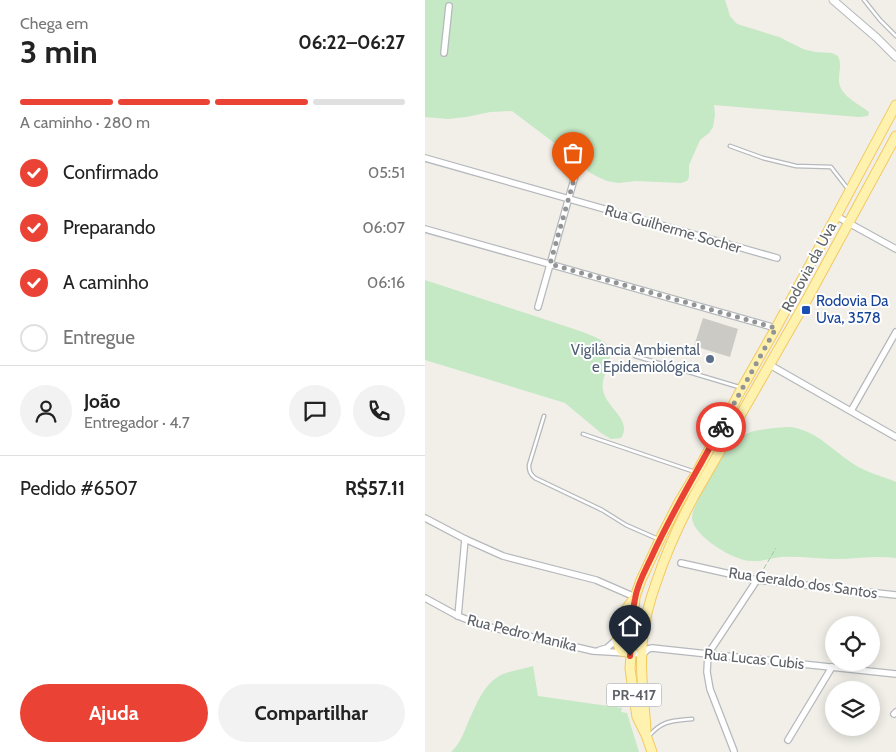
<!DOCTYPE html>
<html lang="pt">
<meta charset="utf-8">
<style>
body{margin:0;font-family:Cabin,sans-serif;background:#f2f2f2;color:#222;height:100vh;display:flex;flex-direction:column;font-size:19px;white-space:nowrap}
*{box-sizing:border-box;margin:0}
p{font-size:16px;color:#767676}
.icon{flex:none;width:28px;height:28px;fill:none;stroke:currentColor;stroke-width:2;stroke-linecap:round;stroke-linejoin:round}
.map{position:relative;flex:1;overflow:hidden}
.panel{display:flex;flex-direction:column;background:#fff;width:425px}
.panel>*{flex:none}
.fabs{position:absolute;left:400px;top:616px;display:grid;gap:10px}
.fabs a{display:grid;place-items:center;width:55px;height:55px;border-radius:50%;background:#fff;box-shadow:0 2px 12px #0003;font-size:25px}
.pin{position:absolute;display:grid;place-items:center;width:42px;height:42px;color:#fff;margin:-51px -21px;border-radius:50% 50% 50% 0;rotate:-45deg;box-shadow:0 0 5px #0007}
.pin .icon{rotate:45deg}
.courier{position:absolute;display:grid;place-items:center;width:50px;height:50px;margin:-25px;border:4px solid #ea4335;border-radius:50%;background:#fff;color:#222;box-shadow:0 1px 6px #0007}
.summary em{font-style:normal;font-weight:800}
.summary div{display:flex;flex-direction:column-reverse}
.summary{display:flex;align-items:center;justify-content:space-between;height:85px;padding:0 20px}
h1{font-size:32px;font-weight:800;line-height:38px}
.bar{display:grid;grid-template-columns:repeat(4,1fr);gap:8px 5px;align-content:center;height:60px;padding:0 20px}
.bar i{height:6px;border-radius:4px;background:#e0e0e0}
.bar .active{background:#ea4335}
.bar p{grid-column:span 4}
.line{display:flex;align-items:center;gap:12px;padding:0 20px;border-top:1px solid #e0e0e0}
.line div{flex:1}
.round{display:grid;place-items:center;flex:none;width:52px;height:52px;border-radius:26px;background:#f2f2f2}
ol{padding:0 20px;list-style:none}
li{display:flex;align-items:center;gap:15px;height:55px}
li p{margin-inline-start:auto}
li .icon{padding:5px;border-radius:50%;background:#ea4335;color:#fff;stroke-width:4}
li:last-child{color:#767676}
li i{width:28px;height:28px;border:2px solid #e0e0e0;border-radius:50%}
.action{display:flex;gap:10px;margin-top:auto;padding:10px 20px}
.action a{flex:1;height:58px;border-radius:30px;background:#ea4335;color:#fff;font-size:20px;font-weight:800;line-height:58px;text-align:center}
.action a+a{background:#f2f2f2;color:#222}
main{display:flex;flex:1;min-height:0}
.map>svg:first-child{display:block}
.green{fill:#c5e8c5}
.building{fill:#cccac5}
.lines{fill:none;stroke-linecap:round;stroke-linejoin:round}
.service-casing{stroke:#b5b8bc;stroke-width:5}
.minor-casing{stroke:#b5b8bc;stroke-width:8}
.tertiary-casing{stroke:#b5b8bc;stroke-width:9}
.primary-casing{stroke:#f2c960;stroke-width:11}
.path{stroke:#9cc7a9;stroke-width:1;stroke-dasharray:5 2.5;stroke-linecap:butt}
.service{stroke:#fff;stroke-width:2.5}
.minor{stroke:#fff;stroke-width:5.5}
.tertiary{stroke:#fff;stroke-width:7}
.primary{stroke:#fff2af;stroke-width:9}
.done{stroke:#929495;stroke-width:5;stroke-dasharray:0 9}
.route{stroke:#ea4335;stroke-width:6}
.transit-dot{fill:#1a4fb4;stroke:#fff;stroke-width:2}
.service-dot{fill:#5c6f8a;stroke:#fff;stroke-width:2}
.labels{text-anchor:middle;dominant-baseline:central;stroke-width:4;stroke-linejoin:round;paint-order:stroke}
.shield{fill:#fff;stroke:#8f9295;stroke-width:1}
.shield-label{font-size:14px;font-weight:bold;fill:#5f6368}
.street-label{font-size:15px;fill:#5f6368;stroke:#fff}
.transit-label{font-size:15px;fill:#164399;stroke:#fff;text-anchor:start}
.service-label{font-size:15px;fill:#4e5e75;stroke:#fff;text-anchor:end}
</style>
<main>
<section class="panel">
<div class="summary"><div><h1>3 min</h1><p>Chega em</p></div><em>06:22–06:27</em></div>
<div class="bar"><i class="active"></i><i class="active"></i><i class="active"></i><i></i><p>A caminho · 280 m</p></div>
<ol>
<li><svg class="icon" aria-label="check" viewBox="0 0 24 24"><path d="M5 12l5 5 9-10"/></svg>Confirmado<p>05:51</p></li>
<li><svg class="icon" aria-label="check" viewBox="0 0 24 24"><path d="M5 12l5 5 9-10"/></svg>Preparando<p>06:07</p></li>
<li><svg class="icon" aria-label="check" viewBox="0 0 24 24"><path d="M5 12l5 5 9-10"/></svg>A caminho<p>06:16</p></li>
<li><i></i>Entregue</li>
</ol>
<div class="line" style="height:90px"><a class="round"><svg class="icon" aria-label="person" viewBox="0 0 24 24"><circle cx="12" cy="8" r="4"/><path d="M4 21q1-7 8-7t8 7"/></svg></a><div><b>João</b><p>Entregador · 4.7</p></div><a class="round"><svg class="icon" aria-label="chat" viewBox="0 0 24 24"><path d="M4 5h16v11H9l-5 4z"/></svg></a><a class="round"><svg class="icon" aria-label="phone" viewBox="0 0 24 24"><path d="M5 4h4l2 5-3 2q2 4 5 5l2-3 5 2v4C11 20 4 13 5 4z"/></svg></a></div>
<div class="line" style="height:65px"><div>Pedido #6507</div><b>R$57.11</b></div>
<div class="action"><a>Ajuda</a><a>Compartilhar</a></div>
</section>
<div class="map">
<svg width="471" height="752" viewBox="0 0 471 752">
<rect width="100%" height="100%" fill="#f1efe8"/>
<g class="green">
<path d="M 0,0 L 300,0 L 305,16 L 312,24 L 354,37 L 378,49 L 390,52 L 407,53 L 413,56 C 417,66 414,69 414,79 C 413,95 433,103 444,112 L 443,116 L 434,117 L 289,105 L 290,115 L 288,127 L 284,133 L 275,140 L 264,165 L 264,177 L 262,181 L 256,183 L 211,181 L 193,183 L 182,181 L 173,177 L 164,172 L 144,154 L 87,111 L 65,112 L 41,117 L 23,119 L 0,117 Z"/>
<path d="M 0,280 L 158,332 C 164,335 182,340 184,348 C 189,361 175,376 178,390 C 181,408 208,420 196,438 L 186,439 L 176,433 L 140,403 L 0,360 Z"/>
<path d="M 366,427 C 392,431 407,450 427,463 C 440,472 457,476 471,482 L 471,558 C 450,555 430,559 410,559 C 392,559 374,556 356,557 C 346,558 336,562 326,561 C 309,561 268,536 267,518 C 267,503 297,457 306,443 C 321,429 347,428 366,427 Z"/>
<path d="M 108,666 L 113,696 L 197,708 L 196,712 L 202,713 L 214,752 L 26,752 C 34,745 38,735 42,725 C 51,706 59,680 81,673 C 90,670 99,669 108,666 Z"/>
</g>
<polygon class="building" points="278,318 313,329 305,357 269,346"/>
<g class="lines">
<g class="service-casing">
<g id="service">
<polyline points="439,0 455,20 471,36"/>
<polyline points="305,146 338,158 371,166 406,167 423,189"/>
<polyline points="210,356 314,387"/>
<path d="M 119,416 L 104,465 C 104,471 105,474 110,478 L 177,510 L 201,525 L 233,539"/>
<polyline points="158,434 270,472"/>
<path d="M 223,737 C 237,720 247,721 267,719"/>
</g>
</g>
<g class="minor-casing">
<g id="minor">
<polyline points="19,53 24,6"/>
<polyline points="0,158 352,258"/>
<polyline points="411,216 471,249"/>
<polyline points="0,229 351,328"/>
<polyline points="113,307 157,151"/>
<polyline points="345,365 471,437"/>
<polyline points="426,411 471,332"/>
<polyline points="0,518 40,539 78,556 171,580 210,597"/>
<polyline points="256,563 332,580 471,595"/>
<polyline points="0,598 33,616 56,625 168,651 218,654 223,649 227,648 471,674"/>
<polyline points="33,616 40,539"/>
<polyline points="175,650 182,648 192,639"/>
<polyline points="469,714 471,712"/>
<polyline points="363,740 407,667"/>
<polyline points="309,751 285,689 282,672 283,654 332,580"/>
</g>
</g>
<g class="tertiary-casing">
<polyline id="tertiary" points="408,0 452,38 471,57"/>
</g>
<g class="primary-casing">
<g id="primary">
<path d="M 205,653 C 203,652 200,652 197,651 C 188,643 194,624 198,615 C 201,608 206,603 210,597"/>
<path d="M 221,730 C 219,698 214,667 218,635 C 220,617 225,600 231,583 C 241,553 254,524 269,496 L 380,303 L 471,136"/>
<polyline points="227,752 221,735 212,717 205,669 210,597 216,580 238,533 254,502 272,472 317,388 351,328 471,105"/>
</g>
</g>
<polyline class="path" points="335,575 351,548"/>
<use href="#service" class="service"/>
<use href="#minor" class="minor"/>
<use href="#tertiary" class="tertiary"/>
<use href="#primary" class="primary"/>
</g>
<g class="lines">
<polyline class="done" points="148,183 125,264 351,328 296,427"/>
<path class="route" d="M 205,656 C 207,637 206,617 210,599 C 212,584 221,569 227,556 C 247,512 273,470 296,427"/>
</g>
<rect class="transit-dot" x="376" y="305" width="10" height="10" rx="2.5"/>
<circle class="service-dot" cx="285" cy="359" r="5"/>
<g class="labels">
<rect class="shield" x="181.5" y="683.5" width="55" height="23" rx="4"/>
<g class="shield-label">
<text x="209" y="695">PR-417</text>
</g>
<g class="street-label">
<text transform="translate(248 229) rotate(16)">Rua Guilherme Socher</text>
<text transform="translate(384 267) rotate(-62)">Rodovia da Uva</text>
<text transform="translate(378 583) rotate(8)">Rua Geraldo dos Santos</text>
<text transform="translate(97 633) rotate(14)">Rua Pedro Manika</text>
<text transform="translate(329 659) rotate(6)">Rua Lucas Cubis</text>
</g>
<g class="transit-label">
<text x="391" y="301">Rodovia Da<tspan x="391" dy="17">Uva, 3578</tspan></text>
</g>
<g class="service-label">
<text x="275" y="350">Vigilância Ambiental<tspan x="275" dy="17">e Epidemiológica</tspan></text>
</g>
</g>
</svg>
<div class="fabs">
<a><svg class="icon" aria-label="locate" viewBox="0 0 24 24"><circle cx="12" cy="12" r="6"/><path d="M12 2v4M12 18v4M2 12h4M18 12h4"/></svg></a>
<a><svg class="icon" aria-label="layers" viewBox="0 0 24 24"><path d="M12 4l9 5-9 5-9-5zM3 14l9 5 9-5"/></svg></a>
</div>
<div class="pin" style="left:148px;top:183px;background:#ea580c"><svg class="icon" aria-label="bag" viewBox="0 0 24 24"><path d="M5 8h14l-1 12H6zM9 8a3 3 0 0 1 6 0"/></svg></div>
<div class="pin" style="left:205px;top:656px;background:#1f2937"><svg class="icon" aria-label="home" viewBox="0 0 24 24"><path d="M3 11l9-7 9 7M6 9v11h12V9"/></svg></div>
<div class="courier" style="left:296px;top:427px"><svg class="icon" aria-label="bike" viewBox="0 0 24 24"><circle cx="6" cy="16" r="4"/><circle cx="18" cy="16" r="4"/><path d="M6 16l4-8h5l3 8M10 8l3 8H6M13 5h3"/></svg></div>
</div>
</main>
